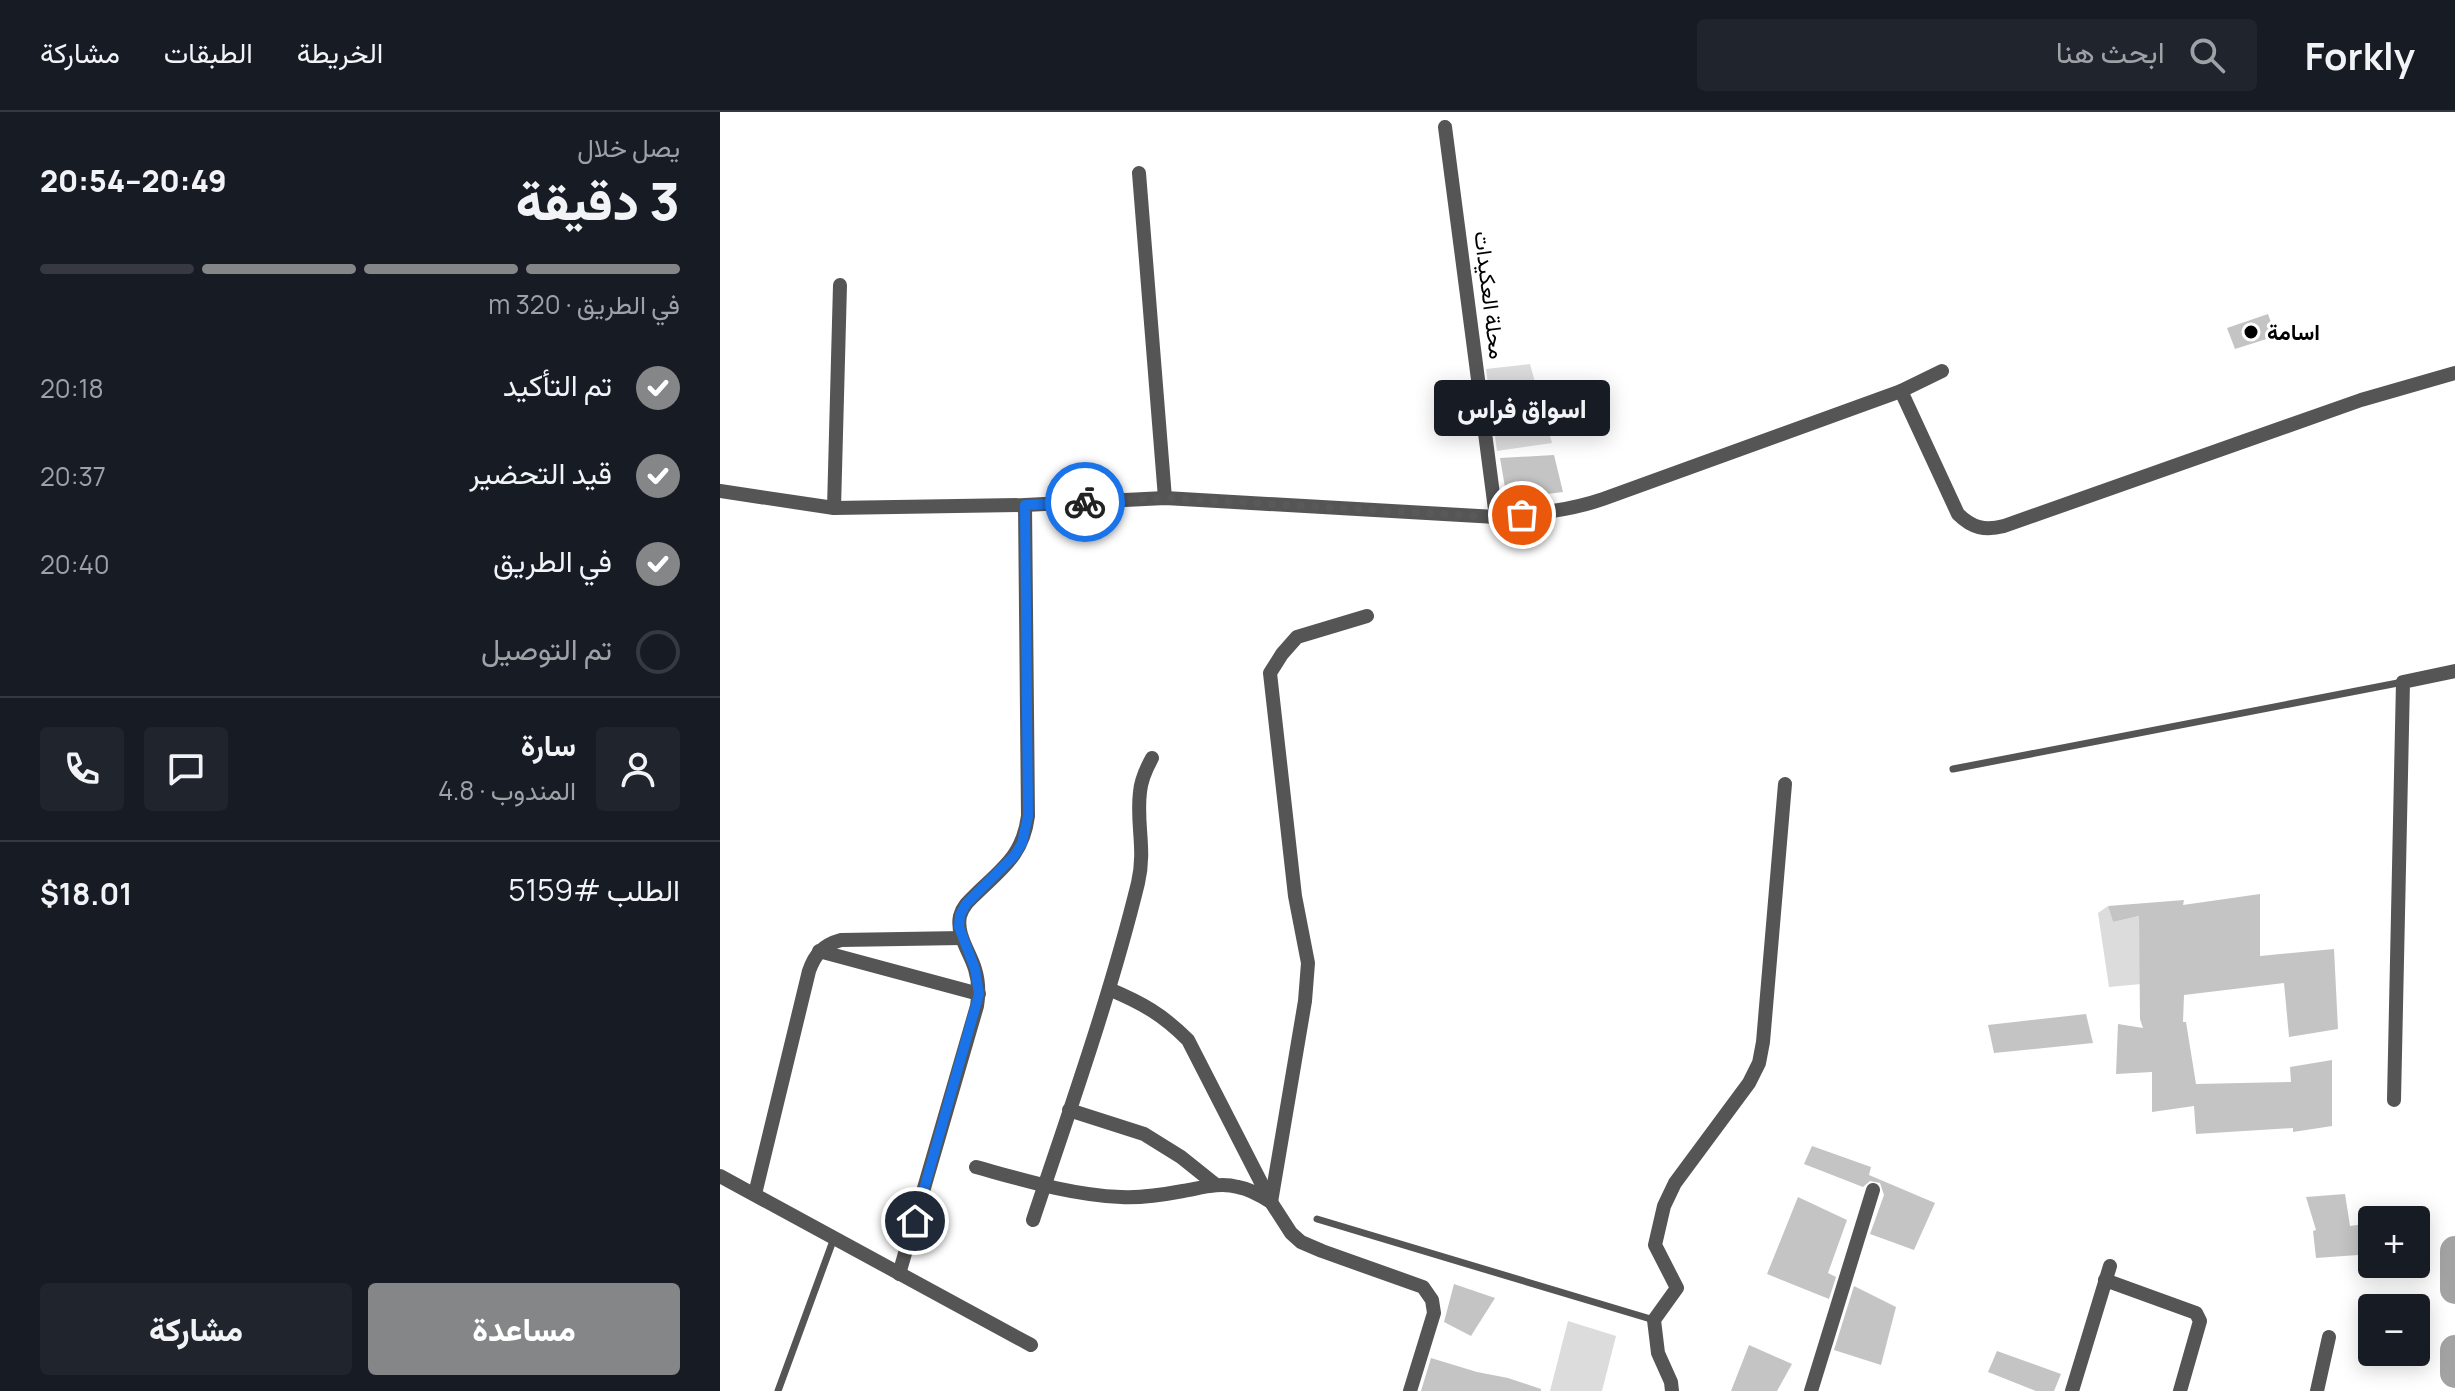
<!DOCTYPE html>
<html lang="ar">
<meta charset="utf-8">
<style>
body{margin:0;font-family:Manrope,Vazirmatn,sans-serif;background:#20242c;color:#f1f3f6;direction:rtl;height:100vh;display:flex;flex-direction:column;font-size:30px;white-space:nowrap}
*{box-sizing:border-box;margin:0}
p{font-size:26px;color:#9ea1a6}
.icon{flex:none;width:44px;height:44px;fill:none;stroke:currentColor;stroke-width:2;stroke-linecap:round;stroke-linejoin:round}
.map{position:relative;flex:1;overflow:hidden;direction:ltr}
.sheet{display:flex;flex-direction:column;background:#171b24;width:720px}
.sheet>*{flex:none}
.buttons{position:absolute;left:1638px;top:1094px;display:grid;gap:16px}
.buttons a{display:grid;place-items:center;width:72px;height:72px;border-radius:8px;background:#171b24;box-shadow:0 4px 20px #0003;font-size:40px}
.pin{position:absolute;display:grid;place-items:center;width:68px;height:68px;color:#fff;margin:-34px;border:4px solid #fff;border-radius:50%;box-shadow:0 2px 8px #0007}
.courier{position:absolute;display:grid;place-items:center;width:80px;height:80px;margin:-40px;border:6px solid #1a73e8;border-radius:50%;background:#fff;color:#222;box-shadow:0 2px 10px #0007}
.bubble{position:absolute;height:56px;border-radius:8px;background:#171b24;box-shadow:0 4px 20px #0003;font-size:26px;font-weight:800;line-height:56px;text-align:center;direction:rtl}
.headline em{font-style:normal;font-weight:800}
.headline div{display:flex;flex-direction:column-reverse}
.headline{display:flex;align-items:center;justify-content:space-between;height:136px;padding:0 40px}
h1{font-size:52px;font-weight:800;line-height:60px}
.bar{display:grid;grid-template-columns:repeat(4,1fr);gap:12px 8px;align-content:center;height:96px;padding:0 40px}
.bar i{height:10px;border-radius:6px;background:#363941}
.bar .current{background:#858687}
.bar p{grid-column:span 4}
.line{display:flex;align-items:center;gap:20px;padding:0 40px;border-top:2px solid #363941}
.line div{flex:1}
.round{display:grid;place-items:center;flex:none;width:84px;height:84px;border-radius:8px;background:#20242c}
ol{padding:0 40px;list-style:none}
li{display:flex;align-items:center;gap:24px;height:88px}
li p{margin-inline-start:auto}
li .icon{padding:8px;border-radius:50%;background:#858687;color:#fff;stroke-width:4}
li:last-child{color:#9ea1a6}
li i{width:44px;height:44px;border:4px solid #363941;border-radius:50%}
.primary-button{display:flex;gap:16px;margin-top:auto;padding:16px 40px}
.primary-button a{flex:1;height:92px;border-radius:8px;background:#858687;color:#fff;font-size:32px;font-weight:800;line-height:92px;text-align:center}
.primary-button a+a{background:#20242c;color:#f1f3f6}
header{display:flex;align-items:center;gap:48px;box-sizing:border-box;height:112px;padding:0 40px;background:#171b24;border-bottom:2px solid #363941}
header strong{font-size:38px}
nav{display:flex;gap:44px;margin-inline-start:auto;font-size:28px}
.search{width:560px;height:72px;background:#20242c;display:flex;align-items:center;gap:20px;box-sizing:border-box;padding:0 28px;border-radius:8px;color:#9ea1a6;font-size:30px}
main{display:flex;flex:1;min-height:0}
.map>svg:first-child{display:block}
.green{fill:#dcdcdc}
.lines{fill:none;stroke-linecap:round;stroke-linejoin:round}
.river{stroke:#a3a3a3;stroke-width:30}
.building{fill:#c4c4c4}
.lane{stroke:#555;stroke-width:7}
.street{stroke:#555;stroke-width:14}
.done{stroke:#595959;stroke-width:8;stroke-dasharray:0 14.4}
.route{stroke:#1a73e8;stroke-width:10}
.poi-dot{fill:#000;stroke:#fff;stroke-width:3}
.labels{text-anchor:middle;dominant-baseline:central;stroke-width:6;stroke-linejoin:round;paint-order:stroke}
.street-label{font-size:22px;fill:#000;stroke:#fff}
.poi-label{font-size:22px;font-weight:bold;fill:#000;stroke:#fff;text-anchor:start}
</style>
<header>
<strong>Forkly</strong>
<div class="search"><svg class="icon" aria-label="search" viewBox="0 0 24 24"><circle cx="10" cy="10" r="6"/><path d="M15 15l6 6"/></svg>ابحث هنا</div>
<nav><a>الخريطة</a><a>الطبقات</a><a>مشاركة</a></nav>
</header>
<main>
<div class="map">
<svg width="1735" height="1279" viewBox="0 0 1735 1279">
<rect width="100%" height="100%" fill="#fff"/>
<g class="green">
<polygon points="810,252 832,331 777,339 766,257"/>
<polygon points="1388,794 1393,810 1419,804 1421,872 1389,875 1378,801"/>
<polygon points="848,1209 896,1224 882,1279 830,1279"/>
</g>
<g class="lines">
<g class="river">
<polyline points="1735,1139 1735,1177"/>
<polyline points="1735,1238 1735,1261"/>
</g>
</g>
<g class="building">
<polygon points="1548,202 1556,224 1515,237 1507,216"/>
<polygon points="834,343 843,380 787,387 780,346"/>
<polygon points="1540,782 1540,844 1614,837 1618,917 1569,925 1564,871 1464,883 1463,910 1466,910 1476,972 1571,970 1570,955 1612,948 1612,1014 1573,1020 1573,1016 1476,1022 1474,994 1432,1000 1432,960 1396,962 1398,912 1423,916 1420,907 1419,804 1393,810 1388,794 1464,788 1463,793"/>
<polygon points="1366,902 1373,931 1274,941 1268,913"/>
<polygon points="1092,1034 1151,1055 1149,1063 1215,1091 1194,1138 1150,1122 1164,1083 1160,1071 1150,1069 1143,1075 1084,1052"/>
<polygon points="1625,1082 1630,1114 1652,1111 1652,1142 1596,1146 1593,1119 1596,1118 1586,1085"/>
<polygon points="1078,1085 1127,1108 1108,1161 1116,1165 1109,1187 1047,1162"/>
<polygon points="734,1172 775,1186 751,1224 724,1210"/>
<polygon points="1134,1174 1176,1195 1161,1253 1114,1238"/>
<polygon points="1029,1233 1072,1252 1057,1279 1011,1279"/>
<polygon points="1277,1239 1341,1262 1334,1279 1316,1279 1268,1260"/>
<polygon points="711,1246 757,1260 788,1266 821,1277 821,1279 701,1279"/>
</g>
<g class="lines">
<g class="lane">
<polyline points="1233,657 1683,570"/>
<polyline points="597,1107 934,1208"/>
<polyline points="58,1279 114,1126"/>
</g>
<g class="street">
<polyline points="725,15 776,405"/>
<polyline points="419,61 445,386"/>
<path d="M 1181,279 L 1238,402 C 1252,416 1265,419 1284,414 L 1641,288 L 1735,261"/>
<path d="M 0,379 L 114,396 L 305,393 L 445,386 L 776,405 C 813,402 848,399 883,387 L 1181,279 L 1222,259"/>
<polyline points="114,396 120,173"/>
<polyline points="99,839 259,882"/>
<path d="M 389,877 C 422,891 442,902 468,928 L 551,1090 L 571,1121 L 581,1130 L 602,1139 L 703,1175 L 712,1188 L 714,1201 L 690,1279"/>
<polyline points="1674,988 1683,570 1735,559"/>
<polyline points="349,998 424,1022 461,1045 496,1073"/>
<path d="M 256,1055 C 303,1068 351,1083 401,1085 C 422,1086 442,1083 463,1079 C 481,1076 499,1070 518,1075 C 530,1077 540,1083 551,1090 L 585,889 L 588,851 L 575,784 L 550,561 L 562,542 L 577,525 L 647,504"/>
<polyline points="0,1064 311,1233"/>
<path d="M 35,1082 L 89,859 C 95,842 103,833 121,828 L 242,826"/>
<path d="M 313,1108 C 350,997 390,885 418,771 C 426,737 416,712 420,680 C 421,668 426,657 432,646"/>
<path d="M 179,1162 L 257,894 C 259,882 259,870 255,857 C 250,840 236,823 240,804 C 243,793 251,787 258,780 C 284,755 303,742 308,704 L 305,393"/>
<polyline points="1385,1168 1476,1201 1480,1209 1460,1279"/>
<polyline points="952,1279 951,1270 938,1241 934,1208 957,1176 935,1133 944,1094 955,1071 1029,971 1039,951 1043,930 1065,672"/>
<polyline points="1091,1279 1153,1078"/>
<polyline points="1352,1279 1390,1154"/>
<polyline points="1597,1279 1609,1225"/>
</g>
</g>
<g class="lines">
<polyline class="done" points="365,390 445,386 776,405 802,403"/>
<polyline class="route" points="195,1109 259,882 255,857 239,815 240,803 246,792 294,744 302,731 308,704 305,393 365,390"/>
</g>
<circle class="poi-dot" cx="1531" cy="220" r="8"/>
<g class="labels">
<g class="street-label">
<text transform="translate(770 183) rotate(83)">محلة العكيدات</text>
</g>
<g class="poi-label">
<text x="1547" y="220">اسامة</text>
</g>
</g>
</svg>
<div class="buttons">
<a>+</a>
<a>−</a>
</div>
<div class="pin" style="left:802px;top:403px;background:#ea580c"><svg class="icon" aria-label="bag" viewBox="0 0 24 24"><path d="M5 8h14l-1 12H6zM9 8a3 3 0 0 1 6 0"/></svg></div>
<div class="pin" style="left:195px;top:1109px;background:#1f2937"><svg class="icon" aria-label="home" viewBox="0 0 24 24"><path d="M3 11l9-7 9 7M6 9v11h12V9"/></svg></div>
<div class="courier" style="left:365px;top:390px"><svg class="icon" aria-label="bike" viewBox="0 0 24 24"><circle cx="6" cy="16" r="4"/><circle cx="18" cy="16" r="4"/><path d="M6 16l4-8h5l3 8M10 8l3 8H6M13 5h3"/></svg></div>
<div class="bubble" style="left:714px;top:268px;width:176px">اسواق فراس</div>
</div>
<section class="sheet">
<div class="headline"><div><h1>3 دقيقة</h1><p>يصل خلال</p></div><em>20:49–20:54</em></div>
<div class="bar"><i class="current"></i><i class="current"></i><i class="current"></i><i></i><p>في الطريق · 320 m</p></div>
<ol>
<li><svg class="icon" aria-label="check" viewBox="0 0 24 24"><path d="M5 12l5 5 9-10"/></svg>تم التأكيد<p>20:18</p></li>
<li><svg class="icon" aria-label="check" viewBox="0 0 24 24"><path d="M5 12l5 5 9-10"/></svg>قيد التحضير<p>20:37</p></li>
<li><svg class="icon" aria-label="check" viewBox="0 0 24 24"><path d="M5 12l5 5 9-10"/></svg>في الطريق<p>20:40</p></li>
<li><i></i>تم التوصيل</li>
</ol>
<div class="line" style="height:144px"><a class="round"><svg class="icon" aria-label="person" viewBox="0 0 24 24"><circle cx="12" cy="8" r="4"/><path d="M4 21q1-7 8-7t8 7"/></svg></a><div><b>سارة</b><p>المندوب · 4.8</p></div><a class="round"><svg class="icon" aria-label="chat" viewBox="0 0 24 24"><path d="M4 5h16v11H9l-5 4z"/></svg></a><a class="round"><svg class="icon" aria-label="phone" viewBox="0 0 24 24"><path d="M5 4h4l2 5-3 2q2 4 5 5l2-3 5 2v4C11 20 4 13 5 4z"/></svg></a></div>
<div class="line" style="height:104px"><div>الطلب #5159</div><b>$18.01</b></div>
<div class="primary-button"><a>مساعدة</a><a>مشاركة</a></div>
</section>
</main>
